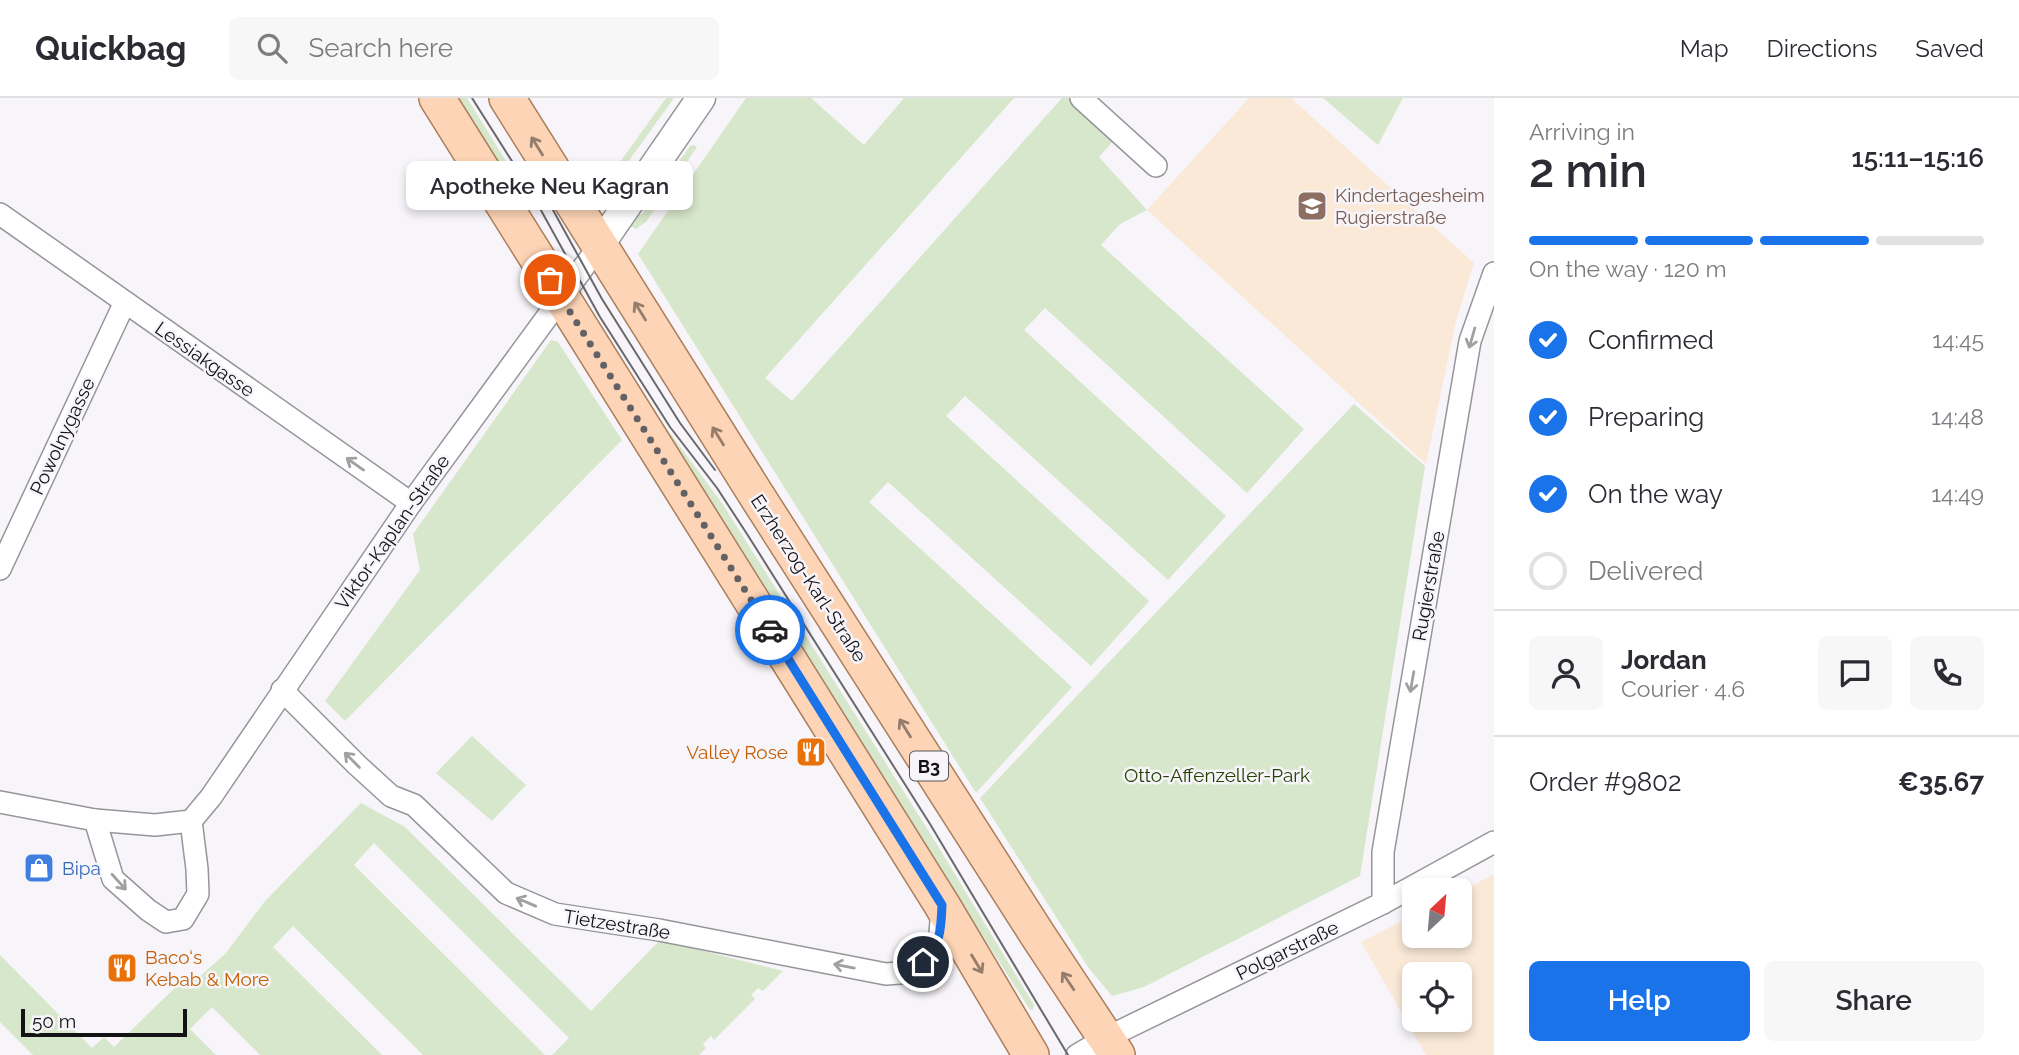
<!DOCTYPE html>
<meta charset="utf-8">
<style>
body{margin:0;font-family:Raleway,sans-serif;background:#f7f7f7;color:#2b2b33;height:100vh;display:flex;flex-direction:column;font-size:26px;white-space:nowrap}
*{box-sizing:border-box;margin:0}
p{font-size:23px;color:#7c7c81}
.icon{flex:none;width:38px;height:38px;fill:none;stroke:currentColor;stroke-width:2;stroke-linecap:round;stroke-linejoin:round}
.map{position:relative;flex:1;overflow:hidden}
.sheet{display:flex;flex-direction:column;background:#fff;width:525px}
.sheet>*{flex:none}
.needle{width:46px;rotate:26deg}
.buttons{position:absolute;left:1402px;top:780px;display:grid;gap:14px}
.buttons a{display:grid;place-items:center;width:70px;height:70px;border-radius:10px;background:#fff;box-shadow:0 4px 10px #0003;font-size:35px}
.scale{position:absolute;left:21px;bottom:18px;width:166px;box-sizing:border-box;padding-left:7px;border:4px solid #131214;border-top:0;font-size:19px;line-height:24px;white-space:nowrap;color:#131214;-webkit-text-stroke:5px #f7f5fa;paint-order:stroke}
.pin{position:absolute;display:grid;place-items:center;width:60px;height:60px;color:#fff;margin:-30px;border:4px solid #fff;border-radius:50%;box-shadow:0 2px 7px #0007}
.courier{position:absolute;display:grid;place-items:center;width:70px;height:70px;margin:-35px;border:5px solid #1a73e8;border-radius:50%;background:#fff;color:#222;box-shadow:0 2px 9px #0007}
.bubble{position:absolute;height:49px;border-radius:10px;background:#fff;box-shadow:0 4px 10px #0003;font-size:23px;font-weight:600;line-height:49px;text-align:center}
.summary em{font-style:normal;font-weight:600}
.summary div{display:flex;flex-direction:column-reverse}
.summary{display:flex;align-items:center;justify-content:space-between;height:119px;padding:0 35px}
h1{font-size:46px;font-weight:600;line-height:52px}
.bar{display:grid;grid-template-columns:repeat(4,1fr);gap:10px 7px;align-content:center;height:84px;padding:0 35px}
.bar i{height:9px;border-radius:5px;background:#e1e1e2}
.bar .active{background:#1a73e8}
.bar p{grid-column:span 4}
.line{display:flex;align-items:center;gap:18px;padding:0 35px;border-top:2px solid #e1e1e2}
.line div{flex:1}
.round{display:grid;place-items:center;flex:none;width:74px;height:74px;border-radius:10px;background:#f7f7f7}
ol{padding:0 35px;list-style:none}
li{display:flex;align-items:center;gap:21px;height:77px}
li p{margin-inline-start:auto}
li .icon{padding:7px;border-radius:50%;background:#1a73e8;color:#fff;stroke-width:4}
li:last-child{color:#7c7c81}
li i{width:38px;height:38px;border:4px solid #e1e1e2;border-radius:50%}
.primary-button{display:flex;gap:14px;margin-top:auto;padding:14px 35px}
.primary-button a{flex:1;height:80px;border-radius:10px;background:#1a73e8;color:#fff;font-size:28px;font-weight:600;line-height:80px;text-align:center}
.primary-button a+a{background:#f7f7f7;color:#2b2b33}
header{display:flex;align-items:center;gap:42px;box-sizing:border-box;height:98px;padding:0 35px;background:#fff;border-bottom:2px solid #e1e1e2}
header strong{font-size:33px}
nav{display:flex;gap:38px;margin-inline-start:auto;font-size:24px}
.search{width:490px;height:63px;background:#f7f7f7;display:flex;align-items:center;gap:18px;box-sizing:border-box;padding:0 24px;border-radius:10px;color:#7c7c81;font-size:26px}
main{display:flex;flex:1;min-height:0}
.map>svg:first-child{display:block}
.education{fill:#fae9d7;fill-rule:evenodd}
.green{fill:#d7e7cb}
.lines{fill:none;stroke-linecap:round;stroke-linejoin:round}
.minor-casing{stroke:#969599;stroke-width:24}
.tertiary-casing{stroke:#969599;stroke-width:31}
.primary-casing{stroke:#aa7e5c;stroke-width:38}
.minor{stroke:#fff;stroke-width:21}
.tertiary{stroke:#fff;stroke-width:28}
.primary{stroke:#fdd4b5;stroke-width:35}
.tram{stroke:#69686b;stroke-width:2}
.oneway{stroke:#947d6d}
.oneway2{stroke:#a1a0a1}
.done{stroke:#636164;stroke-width:7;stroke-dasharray:0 12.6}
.route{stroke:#1a73e8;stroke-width:9}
.labels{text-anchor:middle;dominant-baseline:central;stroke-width:5;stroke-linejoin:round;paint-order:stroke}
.shield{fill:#f7f5fa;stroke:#575659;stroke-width:2}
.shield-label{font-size:18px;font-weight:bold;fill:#131214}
.education-label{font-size:19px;fill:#785e54;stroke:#f7f5fa;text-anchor:start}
.street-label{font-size:19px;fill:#131214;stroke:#f7f5fa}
.food-label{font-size:19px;fill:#c56008;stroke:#f7f5fa;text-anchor:end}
.park-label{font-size:19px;fill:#264401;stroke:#f7f5fa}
.shop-label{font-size:19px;fill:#366cbe;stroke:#f7f5fa;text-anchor:start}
</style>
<header>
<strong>Quickbag</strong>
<div class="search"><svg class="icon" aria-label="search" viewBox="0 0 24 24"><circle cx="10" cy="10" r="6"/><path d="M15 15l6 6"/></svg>Search here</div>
<nav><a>Map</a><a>Directions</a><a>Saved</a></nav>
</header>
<main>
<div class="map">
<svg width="1494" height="957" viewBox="0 0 1494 957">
<rect width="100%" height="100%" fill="#f7f5fa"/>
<g class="education">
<polygon points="1249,0 1291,0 1474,165 1456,223 1426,366 1147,112"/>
<path d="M 1494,776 L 1494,957 L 1426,957 L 1361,844 L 1414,817 L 1414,838 L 1460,838 L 1460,794 ZM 1414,877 L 1460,877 L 1460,922 L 1414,922 Z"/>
</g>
<g class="green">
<polygon points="457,0 467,0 535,110 529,114"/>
<polygon points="666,0 674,0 610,89 605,85"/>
<polygon points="746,0 811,0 864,47 904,0 1014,0 765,280 792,303 1062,0 1070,0 1115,41 1099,59 1147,112 1120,126 1101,147 1304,331 1247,395 1045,210 1024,232 1226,418 1168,482 965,298 946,318 1149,503 1091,568 888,384 869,404 1072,589 976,695 638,156"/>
<polygon points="1323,0 1403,0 1378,47"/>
<polygon points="694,47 697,49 646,124 636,131 625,125 628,120 642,116 690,48"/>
<polygon points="606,235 667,331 722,405 933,740 1034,907 1033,912 1030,912 600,238"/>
<polygon points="551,242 558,244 622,342 345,623 325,603 420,472 413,436"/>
<polygon points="1354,306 1425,368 1360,778 1144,889 1112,898 1088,869 980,700"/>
<polygon points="472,638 526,687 492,723 436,675"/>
<polygon points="361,705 405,729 591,913 660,842 783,873 763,893 758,890 751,897 755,901 714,942 711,938 703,946 706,950 699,957 552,957 569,940 374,745 354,767 545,957 423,957 293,828 273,849 382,957 260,957 212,909 190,931 216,957 33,957 0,924 0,857 92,950 104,939 114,949 187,878 198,880 226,855 265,803"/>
</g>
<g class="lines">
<g class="minor-casing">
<g id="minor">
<polyline points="1081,0 1156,68"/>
<polyline points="0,116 411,405"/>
<polyline points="0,471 125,204"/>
<polyline points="282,592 357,667 391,698 414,707 506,795 555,816 659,832 886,876 912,874 934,853 940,836 942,809"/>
<polyline points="0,704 95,722 155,727 191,723 211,699 411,405 599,148"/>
<polyline points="95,722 113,781 148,812 166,824 183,821 198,796 197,771 191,723"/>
<polyline points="1383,805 1383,754 1470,243 1494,175"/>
<polyline points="1077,957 1106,940 1383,805 1494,744"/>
</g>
</g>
<g class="tertiary-casing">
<polyline id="tertiary" points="599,148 701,0"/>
</g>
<g class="primary-casing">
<g id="primary">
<polyline points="437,0 942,807 1031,957"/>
<polyline points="507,0 755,395 1037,836 1117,957"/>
</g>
</g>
<use href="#minor" class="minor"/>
<use href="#tertiary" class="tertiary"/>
<use href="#primary" class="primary"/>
<g class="tram">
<polyline points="472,0 527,87 600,219 670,329 717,390 747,436 930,726 1068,957"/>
<polyline points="537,83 602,201 680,325 715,372"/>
</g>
</g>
<defs><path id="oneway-shaft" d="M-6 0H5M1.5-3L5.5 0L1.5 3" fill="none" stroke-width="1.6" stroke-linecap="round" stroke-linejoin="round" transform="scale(1.75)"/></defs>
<g class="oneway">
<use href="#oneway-shaft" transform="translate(537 48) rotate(-122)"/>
<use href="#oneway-shaft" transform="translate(640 213) rotate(-122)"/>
<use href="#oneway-shaft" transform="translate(718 338) rotate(-122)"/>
<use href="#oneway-shaft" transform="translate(905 630) rotate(-122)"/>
<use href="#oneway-shaft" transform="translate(977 866) rotate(59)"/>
<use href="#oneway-shaft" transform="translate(1068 883) rotate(-124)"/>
</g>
<g class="oneway2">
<use href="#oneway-shaft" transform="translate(1472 240) rotate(106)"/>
<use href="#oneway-shaft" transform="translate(355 366) rotate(-145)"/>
<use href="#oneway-shaft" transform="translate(1412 584) rotate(100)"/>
<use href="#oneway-shaft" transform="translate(352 662) rotate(-135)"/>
<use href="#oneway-shaft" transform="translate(119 784) rotate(48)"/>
<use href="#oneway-shaft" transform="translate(526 804) rotate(-157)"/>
<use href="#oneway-shaft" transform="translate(844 868) rotate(-169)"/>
</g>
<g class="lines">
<polyline class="done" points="550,182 770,532"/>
<path class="route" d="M 770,532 L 942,807 C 941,830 941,847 923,864"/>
</g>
<defs>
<g id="school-square" transform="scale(1.575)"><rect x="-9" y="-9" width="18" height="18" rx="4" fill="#8d6e63" stroke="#f7f5fa"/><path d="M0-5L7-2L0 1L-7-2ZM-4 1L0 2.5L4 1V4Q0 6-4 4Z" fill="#fff"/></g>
<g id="restaurant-square" transform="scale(1.575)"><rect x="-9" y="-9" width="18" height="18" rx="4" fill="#e8710a" stroke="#f7f5fa"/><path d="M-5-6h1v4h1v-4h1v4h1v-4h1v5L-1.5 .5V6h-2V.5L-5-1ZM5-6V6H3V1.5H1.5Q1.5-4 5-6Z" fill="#fff"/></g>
<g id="shop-square" transform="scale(1.575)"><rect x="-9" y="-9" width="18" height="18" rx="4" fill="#3f7fe0" stroke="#f7f5fa"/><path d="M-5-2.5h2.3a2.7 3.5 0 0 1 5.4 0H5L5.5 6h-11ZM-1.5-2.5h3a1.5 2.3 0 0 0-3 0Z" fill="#fff"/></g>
</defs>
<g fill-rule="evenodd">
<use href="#school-square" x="1312" y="108"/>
<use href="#restaurant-square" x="811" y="654"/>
<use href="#shop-square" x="39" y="770"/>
<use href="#restaurant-square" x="122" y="870"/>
</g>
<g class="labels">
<rect class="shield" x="910" y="653.5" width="38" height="29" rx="5"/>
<g class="shield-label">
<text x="929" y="668">B3</text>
</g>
<g class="education-label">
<text x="1335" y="97">Kindertagesheim<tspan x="1335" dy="22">Rugierstraße</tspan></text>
</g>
<g class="street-label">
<text transform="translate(205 261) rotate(35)">Lessiakgasse</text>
<text transform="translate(62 338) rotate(-65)">Powolnygasse</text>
<text transform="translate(392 434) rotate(-55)">Viktor-Kaplan-Straße</text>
<text transform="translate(809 480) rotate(57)">Erzherzog-Karl-Straße</text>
<text transform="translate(1428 488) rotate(-80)">Rugierstraße</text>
<text transform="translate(617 826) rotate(9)">Tietzestraße</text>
<text transform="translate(1287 852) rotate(-26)">Polgarstraße</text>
</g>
<g class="food-label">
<text x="788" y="654">Valley Rose</text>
<text x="145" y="859" text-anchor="start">Baco‘s<tspan x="145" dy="22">Kebab &amp; More</tspan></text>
</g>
<g class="park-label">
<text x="1217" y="677">Otto-Affenzeller-Park</text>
</g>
<g class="shop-label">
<text x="62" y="770">Bipa</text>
</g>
</g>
</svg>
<div class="buttons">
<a><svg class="needle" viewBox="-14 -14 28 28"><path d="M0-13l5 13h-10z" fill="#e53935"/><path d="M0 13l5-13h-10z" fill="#7c7c81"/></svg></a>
<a><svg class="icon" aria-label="locate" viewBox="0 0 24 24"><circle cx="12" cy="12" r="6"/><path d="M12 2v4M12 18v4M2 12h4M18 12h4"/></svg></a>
</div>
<div class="scale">50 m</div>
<div class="pin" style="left:550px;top:182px;background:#ea580c"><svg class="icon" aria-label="bag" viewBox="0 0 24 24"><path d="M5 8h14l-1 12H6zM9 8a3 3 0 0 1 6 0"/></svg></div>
<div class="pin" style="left:923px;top:864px;background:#1f2937"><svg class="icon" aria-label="home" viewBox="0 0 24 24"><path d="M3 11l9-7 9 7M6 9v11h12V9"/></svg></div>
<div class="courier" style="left:770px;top:532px"><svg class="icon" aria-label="car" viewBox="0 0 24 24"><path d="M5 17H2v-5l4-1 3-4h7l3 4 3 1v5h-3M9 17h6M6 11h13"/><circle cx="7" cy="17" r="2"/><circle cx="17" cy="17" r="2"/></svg></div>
<div class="bubble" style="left:406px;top:63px;width:287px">Apotheke Neu Kagran</div>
</div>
<section class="sheet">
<div class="summary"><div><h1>2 min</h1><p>Arriving in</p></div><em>15:11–15:16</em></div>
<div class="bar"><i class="active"></i><i class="active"></i><i class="active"></i><i></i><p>On the way · 120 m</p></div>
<ol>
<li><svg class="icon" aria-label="check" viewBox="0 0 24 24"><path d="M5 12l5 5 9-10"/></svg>Confirmed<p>14:45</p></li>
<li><svg class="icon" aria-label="check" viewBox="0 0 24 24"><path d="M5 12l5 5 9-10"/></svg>Preparing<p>14:48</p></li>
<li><svg class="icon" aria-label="check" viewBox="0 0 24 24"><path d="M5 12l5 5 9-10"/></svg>On the way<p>14:49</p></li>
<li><i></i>Delivered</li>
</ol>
<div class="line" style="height:126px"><a class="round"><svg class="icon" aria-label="person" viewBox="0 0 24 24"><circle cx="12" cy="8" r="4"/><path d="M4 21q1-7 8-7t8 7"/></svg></a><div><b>Jordan</b><p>Courier · 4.6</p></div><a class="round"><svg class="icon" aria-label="chat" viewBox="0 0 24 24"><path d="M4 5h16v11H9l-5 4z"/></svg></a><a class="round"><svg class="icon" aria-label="phone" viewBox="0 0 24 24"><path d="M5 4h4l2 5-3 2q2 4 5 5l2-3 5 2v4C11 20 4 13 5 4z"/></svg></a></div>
<div class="line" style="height:91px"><div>Order #9802</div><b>€35.67</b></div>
<div class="primary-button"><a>Help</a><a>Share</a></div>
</section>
</main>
